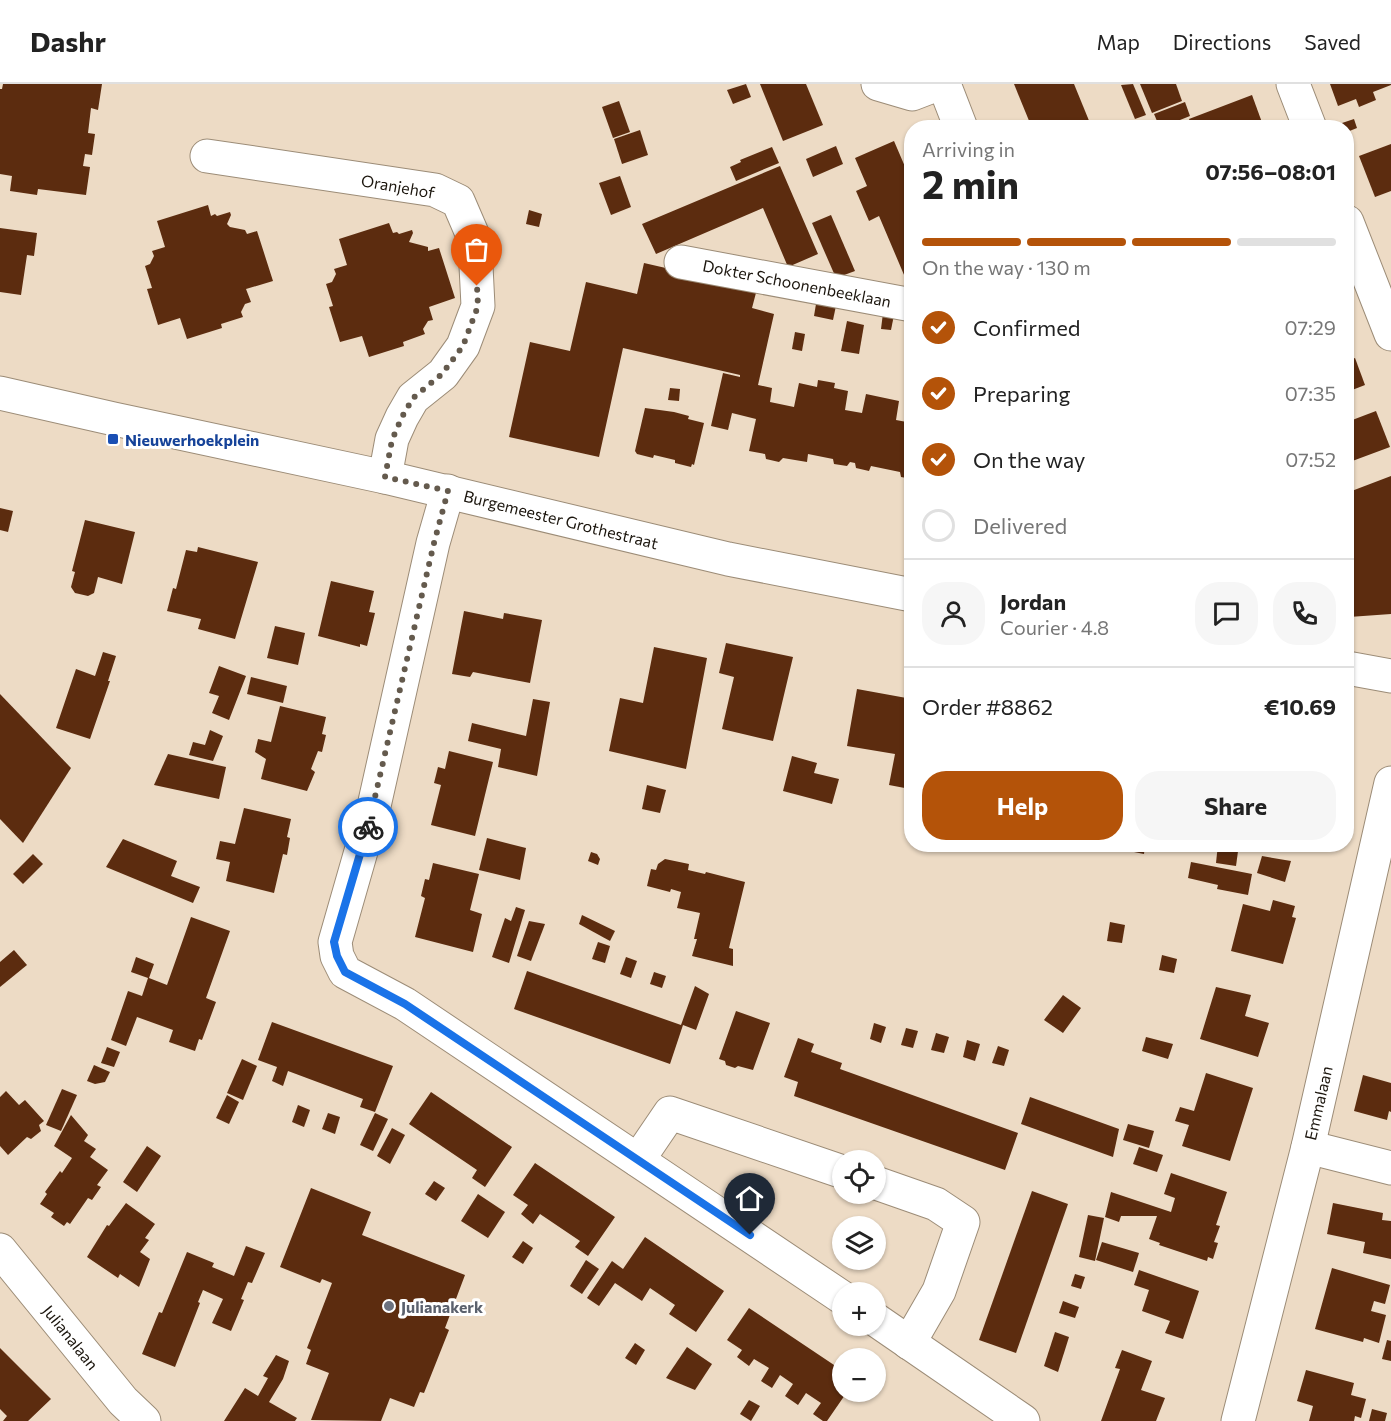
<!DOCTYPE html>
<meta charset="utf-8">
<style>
body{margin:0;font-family:Commissioner,sans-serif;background:#f6f6f6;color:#222;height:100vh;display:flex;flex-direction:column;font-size:22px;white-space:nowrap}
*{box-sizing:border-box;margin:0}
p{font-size:20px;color:#767676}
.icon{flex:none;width:33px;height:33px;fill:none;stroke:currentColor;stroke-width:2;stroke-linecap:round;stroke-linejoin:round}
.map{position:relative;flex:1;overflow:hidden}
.panel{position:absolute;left:904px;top:36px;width:450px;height:732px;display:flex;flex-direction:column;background:#fff;border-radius:24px;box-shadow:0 2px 4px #0004}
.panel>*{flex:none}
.controls{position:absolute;left:832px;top:1066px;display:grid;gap:12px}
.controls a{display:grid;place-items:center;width:54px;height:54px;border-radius:50%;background:#fff;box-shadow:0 2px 4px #0004;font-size:30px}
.pin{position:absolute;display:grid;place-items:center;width:51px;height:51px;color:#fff;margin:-62px -26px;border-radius:50% 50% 50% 0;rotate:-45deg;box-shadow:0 0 6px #0007}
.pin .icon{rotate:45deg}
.courier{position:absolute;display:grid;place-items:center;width:60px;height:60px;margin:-30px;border:4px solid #1a73e8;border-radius:50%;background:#fff;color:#222;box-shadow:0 2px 8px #0007}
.overview em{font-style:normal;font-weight:700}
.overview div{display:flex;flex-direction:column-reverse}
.overview{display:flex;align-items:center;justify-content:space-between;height:102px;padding:0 18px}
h1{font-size:39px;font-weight:700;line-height:45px}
.bar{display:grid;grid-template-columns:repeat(4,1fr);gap:9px 6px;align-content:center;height:72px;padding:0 18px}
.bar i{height:8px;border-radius:4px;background:#e0e0e0}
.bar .current{background:#b45309}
.bar p{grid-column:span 4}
.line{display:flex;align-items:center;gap:15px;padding:0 18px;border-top:2px solid #e0e0e0}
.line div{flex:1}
.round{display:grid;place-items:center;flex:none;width:63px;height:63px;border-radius:24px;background:#f6f6f6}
ol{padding:0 18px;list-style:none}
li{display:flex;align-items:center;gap:18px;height:66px}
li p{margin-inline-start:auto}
li .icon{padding:6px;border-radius:50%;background:#b45309;color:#fff;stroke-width:4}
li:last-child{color:#767676}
li i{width:33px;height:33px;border:3px solid #e0e0e0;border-radius:50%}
.primary-button{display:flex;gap:12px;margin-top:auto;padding:12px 18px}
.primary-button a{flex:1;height:69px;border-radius:24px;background:#b45309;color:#fff;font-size:24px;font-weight:700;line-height:69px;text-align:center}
.primary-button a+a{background:#f6f6f6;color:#222}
header{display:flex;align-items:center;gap:36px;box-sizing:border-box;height:84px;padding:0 30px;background:#fff;border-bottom:2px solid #e0e0e0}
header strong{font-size:28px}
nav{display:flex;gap:33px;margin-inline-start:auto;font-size:21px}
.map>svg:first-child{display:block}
.building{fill:#5c2c0f}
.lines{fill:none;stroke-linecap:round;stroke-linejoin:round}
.minor-casing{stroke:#9c8c77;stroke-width:35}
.major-casing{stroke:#9c8c77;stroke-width:35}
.minor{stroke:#fff;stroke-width:33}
.major{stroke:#fff;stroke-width:33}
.done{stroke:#645a4d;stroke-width:6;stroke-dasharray:0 10.8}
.route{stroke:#1a73e8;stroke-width:8}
.transit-dot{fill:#1a4fb4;stroke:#fff;stroke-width:2}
.worship-dot{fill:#6b7280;stroke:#fff;stroke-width:2}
.labels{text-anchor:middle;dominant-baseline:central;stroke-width:6;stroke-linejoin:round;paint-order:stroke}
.street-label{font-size:16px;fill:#1b150d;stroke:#fff}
.transit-label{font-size:16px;font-weight:bold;fill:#164399;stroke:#fff;text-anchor:start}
.worship-label{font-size:16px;font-weight:bold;fill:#5b616d;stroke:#fff;text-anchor:start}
</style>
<header>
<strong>Dashr</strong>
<nav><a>Map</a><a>Directions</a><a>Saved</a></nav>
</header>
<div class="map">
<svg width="1391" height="1337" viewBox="0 0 1391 1337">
<rect width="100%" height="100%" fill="#eddbc5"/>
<g class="building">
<polygon points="3,0 102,0 98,26 91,24 88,49 95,50 92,71 85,70 83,82 90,83 86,111 38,105 37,111 10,107 12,92 0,90 0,5 2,5"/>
<polygon points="746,0 751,13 733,20 727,6"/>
<polygon points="760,0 806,0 823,41 783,57"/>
<polygon points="1014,0 1074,0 1092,44 1032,44"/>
<polygon points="1133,0 1146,31 1135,35 1121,1"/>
<polygon points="1140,0 1176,0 1182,17 1152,29"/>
<polygon points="1330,0 1391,0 1391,1 1373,8 1376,16 1359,23 1356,15 1338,22"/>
<polygon points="1252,11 1264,44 1193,44 1189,35"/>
<polygon points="619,17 630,48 613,54 602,23"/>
<polygon points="1185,18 1190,32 1160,44 1154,30"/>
<polygon points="1354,35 1357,44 1347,48 1347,44 1344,44 1342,39"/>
<polygon points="640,46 648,71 622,80 614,55"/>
<polygon points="894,57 912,99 912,203 910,205 879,132 869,137 856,107 867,102 855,74"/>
<polygon points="1391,60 1391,107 1375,113 1359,72"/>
<polygon points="836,62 843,80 813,93 806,75"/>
<polygon points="772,63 779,79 736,97 730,83 741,78 740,76"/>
<polygon points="780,82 818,170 788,183 763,124 656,170 642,140"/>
<polygon points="620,92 631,123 611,131 599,99"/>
<polygon points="208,121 211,132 215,130 217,132 230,128 231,131 227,140 230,143 245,146 247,150 257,147 273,197 246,205 251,218 245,220 241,228 243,233 221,240 222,244 187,255 180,234 158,241 147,205 152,204 145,182 150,180 154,172 152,167 165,163 157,137"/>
<polygon points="529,126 542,130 539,143 526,140"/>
<polygon points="831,131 855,187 836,194 812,139"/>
<polygon points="389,139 393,149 397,148 399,150 412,146 413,149 409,158 428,163 428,167 439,164 455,214 429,223 433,236 428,237 423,245 425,250 403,258 404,262 369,273 362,252 340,258 329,223 333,222 326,200 332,198 336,190 334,185 347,181 339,155"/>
<polygon points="0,144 37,149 34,172 27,171 21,211 0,208"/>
<polygon points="644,179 757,205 752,224 774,230 758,301 772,304 770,318 794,323 799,299 817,303 818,296 835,299 834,304 848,307 845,326 862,329 866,310 899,317 896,336 912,339 912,395 901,393 900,388 871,382 869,387 856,384 855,379 850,378 847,382 834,380 833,375 808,370 807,378 783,374 779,378 766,375 765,370 749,367 756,335 732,329 728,346 711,342 723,289 740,293 740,291 623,264 599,373 509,353 530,258 570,267 586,198 637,210"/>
<polygon points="817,214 837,217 833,236 814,232"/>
<polygon points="883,229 894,231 891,246 881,245"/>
<polygon points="847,237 864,241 859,270 841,267"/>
<polygon points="795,248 805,250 802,267 792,265"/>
<polygon points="1355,274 1365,301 1347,308 1347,277"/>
<polygon points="670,304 680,305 679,317 668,316"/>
<polygon points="645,324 674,328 689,332 688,335 704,339 694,381 692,380 691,383 675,379 675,376 654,371 653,374 637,370 635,367"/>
<polygon points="1376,327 1390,363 1347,379 1347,338"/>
<polygon points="1391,392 1391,530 1349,533 1347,514 1347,423 1354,422 1349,408"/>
<polygon points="0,424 13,427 8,448 0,446"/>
<polygon points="85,436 135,448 122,500 98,493 94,509 88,512 75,509 71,503 75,488 72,487"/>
<polygon points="198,463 258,478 235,555 198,545 201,535 167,527 173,504 176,505 186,466 197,468"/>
<polygon points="331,497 374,507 369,528 375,529 367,562 360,560 360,563 318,552"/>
<polygon points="464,527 503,535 504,529 542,536 530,599 473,588 470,593 452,590"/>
<polygon points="275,542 305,549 298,581 267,574"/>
<polygon points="726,559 793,573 773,657 722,645 734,593 719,589"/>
<polygon points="654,563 707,574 686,685 609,667 620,614 643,619"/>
<polygon points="103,568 116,572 108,597 110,597 90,655 56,644 76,585 95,592"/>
<polygon points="219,582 246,592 229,636 212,629 219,612 209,609"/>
<polygon points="251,593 287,602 283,619 247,610"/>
<polygon points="857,605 912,615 912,695 910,705 889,701 895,670 847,662"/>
<polygon points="0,610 71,684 23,759 0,735"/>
<polygon points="533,615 550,618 537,692 498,683 501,665 468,657 472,639 526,652"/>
<polygon points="280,622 326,633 322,650 326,651 322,668 318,667 311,685 315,688 307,707 261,695 266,675 255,668 258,655 271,658"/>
<polygon points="210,646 223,652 213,677 189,671 193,658 205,661"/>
<polygon points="449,667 493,678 475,752 431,741 441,701 434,699 438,683 445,685"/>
<polygon points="168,670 226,683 219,715 154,701"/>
<polygon points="792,672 817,679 814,689 839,695 832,720 783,707"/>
<polygon points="647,701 666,706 660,729 642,725"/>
<polygon points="244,724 291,735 287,753 290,754 287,771 283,770 274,809 226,797 230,778 216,775 220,757 235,760"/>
<polygon points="487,754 526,764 520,796 479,786"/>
<polygon points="123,755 177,777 171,792 200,803 193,819 106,783"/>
<polygon points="1115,760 1145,760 1144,770 1114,764"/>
<polygon points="1218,760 1239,760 1236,782 1216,779"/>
<polygon points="591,768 597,770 600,775 598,781 588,777"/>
<polygon points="33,770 43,780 23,800 13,790"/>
<polygon points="1262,772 1291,777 1285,798 1257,789"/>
<polygon points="665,775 689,780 688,786 705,790 706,788 745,798 729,864 733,865 733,882 692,872 697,855 694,855 700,829 677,824 681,808 671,805 670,808 647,802 651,785 656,786 658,780"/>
<polygon points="1191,778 1252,790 1248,811 1217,805 1218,801 1188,794"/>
<polygon points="433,779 479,790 470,826 482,830 473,868 415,853 425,814 421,812 425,795 429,796"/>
<polygon points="1273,816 1295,822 1292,833 1296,834 1283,880 1231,867 1243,820 1270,827"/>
<polygon points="516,823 525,826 509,879 492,873 505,834 511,837"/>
<polygon points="582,831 615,847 610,857 579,840"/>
<polygon points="191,833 230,847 206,914 216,918 202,956 199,955 195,967 169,958 173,946 137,933 126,962 111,956 128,907 142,912 148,894 131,888 136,873 154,880 149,894 167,901"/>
<polygon points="529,837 545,840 531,877 517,872"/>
<polygon points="1110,838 1125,841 1122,859 1107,857"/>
<polygon points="598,858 610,862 605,879 592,875"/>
<polygon points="14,866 27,881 0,903 0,878"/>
<polygon points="1162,871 1177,875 1174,889 1159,886"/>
<polygon points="626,873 637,877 631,894 620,890"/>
<polygon points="527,887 681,941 695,902 709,910 696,946 683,941 670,980 514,925"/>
<polygon points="654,888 666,892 662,904 650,900"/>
<polygon points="1216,903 1251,911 1245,932 1269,939 1258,973 1200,955"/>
<polygon points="1063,911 1081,924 1063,949 1044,936"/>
<polygon points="736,927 770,939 753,986 738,982 735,984 726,981 725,977 719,975"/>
<polygon points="272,938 393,982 375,1028 360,1023 363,1015 288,987 283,1002 272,997 277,983 258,976"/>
<polygon points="874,939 886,943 881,959 870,955"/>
<polygon points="906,944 918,947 913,964 901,961"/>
<polygon points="936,949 949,953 944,969 931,966"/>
<polygon points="1146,953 1173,960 1168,975 1142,967"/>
<polygon points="798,954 814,960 811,968 842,979 840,985 1018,1049 1005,1086 794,1012 798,998 784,993"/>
<polygon points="967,956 980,960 975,977 963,973"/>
<polygon points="998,962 1009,966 1004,982 992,979"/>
<polygon points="107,963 120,968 114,983 101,979"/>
<polygon points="242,975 257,982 243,1016 227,1009"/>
<polygon points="94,981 110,988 105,998 95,1000 87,997"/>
<polygon points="1206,989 1253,1004 1230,1077 1182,1062 1189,1041 1175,1037 1180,1023 1194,1027"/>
<polygon points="1363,991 1391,999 1391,1028 1389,1027 1387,1036 1354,1027"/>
<polygon points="62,1005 77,1011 61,1047 46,1041"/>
<polygon points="6,1007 19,1021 25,1016 44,1037 39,1041 41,1047 31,1055 27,1053 8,1071 0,1062 0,1013"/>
<polygon points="431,1008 512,1063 485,1103 472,1094 477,1086 409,1040"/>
<polygon points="227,1011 239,1018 229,1040 216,1034"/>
<polygon points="1030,1013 1119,1045 1113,1073 1021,1040"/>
<polygon points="298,1021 310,1026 304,1043 292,1038"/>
<polygon points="328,1029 340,1033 335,1050 322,1045"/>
<polygon points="375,1029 388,1035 373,1067 360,1061"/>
<polygon points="71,1031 88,1051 84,1057 96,1065 90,1073 108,1086 97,1101 101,1103 92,1116 88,1114 70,1140 67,1138 64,1142 51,1133 54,1129 40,1120 47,1110 45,1108 60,1087 62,1089 72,1074 54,1062"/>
<polygon points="1128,1040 1154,1047 1149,1064 1123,1056"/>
<polygon points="392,1044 405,1051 390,1080 377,1072"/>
<polygon points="147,1062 161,1072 137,1108 123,1098"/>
<polygon points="1139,1063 1163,1071 1157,1088 1133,1080"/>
<polygon points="535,1079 615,1133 588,1172 575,1163 580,1157 540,1130 533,1140 521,1130 528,1121 513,1111"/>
<polygon points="1171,1089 1227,1108 1216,1141 1220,1142 1214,1158 1218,1159 1213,1175 1208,1173 1207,1177 1159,1161 1160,1159 1149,1155 1157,1132 1121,1132 1119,1138 1105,1133 1111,1108 1171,1128 1175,1114 1164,1110"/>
<polygon points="434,1097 445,1104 436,1117 425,1110"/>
<polygon points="311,1104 371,1128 362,1151 465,1191 445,1244 449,1246 424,1309 420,1308 414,1323 390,1314 381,1337 311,1336 329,1289 306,1280 311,1266 307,1264 332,1199 322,1195 320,1199 280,1183"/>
<polygon points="1032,1107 1068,1120 1016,1269 979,1256"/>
<polygon points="478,1110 505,1128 488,1154 461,1137"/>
<polygon points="126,1119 155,1140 145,1154 149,1156 140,1168 150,1175 139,1203 120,1190 118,1194 87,1173 107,1141 109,1142"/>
<polygon points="1333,1119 1383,1129 1382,1136 1391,1137 1391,1175 1363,1169 1365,1158 1327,1150"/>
<polygon points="1088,1131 1104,1134 1095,1177 1079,1173"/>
<polygon points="645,1153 724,1207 696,1248 669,1230 675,1221 650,1204 642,1217 615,1199 599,1222 587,1214 612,1177 623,1185"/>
<polygon points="523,1157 533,1164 523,1180 512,1173"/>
<polygon points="1102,1158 1139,1169 1133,1188 1096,1176"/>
<polygon points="246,1162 265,1169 252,1199 248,1198 241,1215 244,1216 231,1247 212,1239 223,1215 203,1206 198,1218 200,1219 175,1283 142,1270 159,1228 162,1229 187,1168 214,1179 212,1183 234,1192"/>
<polygon points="586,1176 599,1185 582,1210 570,1202"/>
<polygon points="1332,1184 1390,1201 1385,1220 1374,1217 1371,1227 1386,1231 1379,1259 1364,1254 1363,1258 1315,1245"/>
<polygon points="1139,1186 1199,1207 1183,1255 1165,1249 1170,1237 1142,1227 1149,1206 1134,1201"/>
<polygon points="1075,1190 1085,1193 1081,1205 1071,1202"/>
<polygon points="1063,1217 1079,1223 1075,1234 1059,1229"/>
<polygon points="749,1224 843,1287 843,1308 847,1308 827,1337 823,1337 813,1330 821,1319 806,1309 798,1321 785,1312 793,1300 780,1291 772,1304 761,1297 769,1284 754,1275 749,1282 737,1273 742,1266 727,1256"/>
<polygon points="1055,1248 1069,1253 1058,1288 1044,1282"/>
<polygon points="1387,1256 1391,1257 1391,1277 1382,1275"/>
<polygon points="635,1259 645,1266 636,1281 625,1274"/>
<polygon points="687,1263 712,1280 695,1306 666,1294"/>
<polygon points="0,1264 51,1315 28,1337 3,1337 7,1332 0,1325"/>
<polygon points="1122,1266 1152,1277 1141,1306 1165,1314 1156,1337 1101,1337 1120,1285 1115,1284"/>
<polygon points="276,1271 289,1277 283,1295 269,1318 297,1334 295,1337 224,1337 245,1304 258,1312 268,1294 263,1292"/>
<polygon points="1306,1286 1354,1299 1351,1311 1366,1315 1361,1334 1355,1332 1354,1337 1309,1337 1313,1322 1297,1317"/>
<polygon points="749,1316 760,1322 751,1337 740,1330"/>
<polygon points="1372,1325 1387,1329 1385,1337 1369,1337"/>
</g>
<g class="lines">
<g class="minor-casing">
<g id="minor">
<polyline points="878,0 912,10 938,0"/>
<polyline points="944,0 961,44"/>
<polyline points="1293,0 1310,44"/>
<polyline points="207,72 435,106 458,117 480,168 476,182 478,222 463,262 443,290 413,314 402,333 392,355 385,393"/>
<polyline points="1347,138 1391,250"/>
<polyline points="681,178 912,221"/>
<polyline points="448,407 433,459 374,722 335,858 337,872 345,888 405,920 843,1214"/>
<polyline points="1308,1063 1391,1084"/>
<polyline points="638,1076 670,1029 843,1088"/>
<polyline points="876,1099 936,1120 963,1138 939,1207 909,1259"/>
<polyline points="0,1166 123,1317 144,1337"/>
<polyline points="876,1236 1023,1337"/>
<polyline points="1238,1337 1308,1063 1391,699"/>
</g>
</g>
<g class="major-casing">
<g id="major">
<polyline points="0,309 114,335 385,393 728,475 912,511"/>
<polyline points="1347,584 1391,592"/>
</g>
</g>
<use href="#minor" class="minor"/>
<use href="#major" class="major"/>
</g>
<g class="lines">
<polyline class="done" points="368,743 434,459 448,407 385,393 392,356 402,333 413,314 442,290 463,262 478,222 477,202"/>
<polyline class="route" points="368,743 334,858 337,872 345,888 405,920 750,1151"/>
</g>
<rect class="transit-dot" x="107" y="349" width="12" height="12" rx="3"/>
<circle class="worship-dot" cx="389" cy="1222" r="6"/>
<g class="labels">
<g class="street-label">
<text transform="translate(398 102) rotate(10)">Oranjehof</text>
<text transform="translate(797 199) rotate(11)">Dokter Schoonenbeeklaan</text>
<text transform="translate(561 435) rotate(14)">Burgemeester Grothestraat</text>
<text transform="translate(1318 1019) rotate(-77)">Emmalaan</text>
<text transform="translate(71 1253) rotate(51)">Julianalaan</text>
</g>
<g class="transit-label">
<text x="125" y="355">Nieuwerhoekplein</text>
</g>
<g class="worship-label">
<text x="401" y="1222">Julianakerk</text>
</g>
</g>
</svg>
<div class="controls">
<a><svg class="icon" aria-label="locate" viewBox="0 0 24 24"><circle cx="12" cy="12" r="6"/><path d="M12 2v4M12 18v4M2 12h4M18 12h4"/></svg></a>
<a><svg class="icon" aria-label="layers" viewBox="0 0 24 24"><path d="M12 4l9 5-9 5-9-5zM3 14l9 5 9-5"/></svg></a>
<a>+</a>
<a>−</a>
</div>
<div class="pin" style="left:477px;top:202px;background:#ea580c"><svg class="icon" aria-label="bag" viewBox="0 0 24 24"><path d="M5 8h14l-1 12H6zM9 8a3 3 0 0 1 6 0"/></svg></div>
<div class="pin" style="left:750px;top:1151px;background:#1f2937"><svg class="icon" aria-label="home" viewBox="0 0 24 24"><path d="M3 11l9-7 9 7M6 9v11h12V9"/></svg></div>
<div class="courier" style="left:368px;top:743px"><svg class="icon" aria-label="bike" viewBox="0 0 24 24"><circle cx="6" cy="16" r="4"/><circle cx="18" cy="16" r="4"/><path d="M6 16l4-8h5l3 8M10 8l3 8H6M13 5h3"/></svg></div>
<section class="panel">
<div class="overview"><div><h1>2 min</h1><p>Arriving in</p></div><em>07:56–08:01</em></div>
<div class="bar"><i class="current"></i><i class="current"></i><i class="current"></i><i></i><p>On the way · 130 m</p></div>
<ol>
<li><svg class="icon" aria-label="check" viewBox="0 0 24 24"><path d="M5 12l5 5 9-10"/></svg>Confirmed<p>07:29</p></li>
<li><svg class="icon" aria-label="check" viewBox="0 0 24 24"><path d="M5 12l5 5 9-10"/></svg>Preparing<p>07:35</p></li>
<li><svg class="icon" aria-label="check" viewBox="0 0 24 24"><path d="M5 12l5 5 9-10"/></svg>On the way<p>07:52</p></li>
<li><i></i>Delivered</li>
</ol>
<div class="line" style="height:108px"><a class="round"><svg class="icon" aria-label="person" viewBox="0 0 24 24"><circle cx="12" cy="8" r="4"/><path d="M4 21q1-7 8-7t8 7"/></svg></a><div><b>Jordan</b><p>Courier · 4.8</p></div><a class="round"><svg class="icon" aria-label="chat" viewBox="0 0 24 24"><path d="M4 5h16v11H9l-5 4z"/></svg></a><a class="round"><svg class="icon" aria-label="phone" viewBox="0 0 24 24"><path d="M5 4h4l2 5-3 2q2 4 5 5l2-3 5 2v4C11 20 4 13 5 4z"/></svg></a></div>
<div class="line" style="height:78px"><div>Order #8862</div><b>€10.69</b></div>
<div class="primary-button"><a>Help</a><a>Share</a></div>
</section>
</div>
